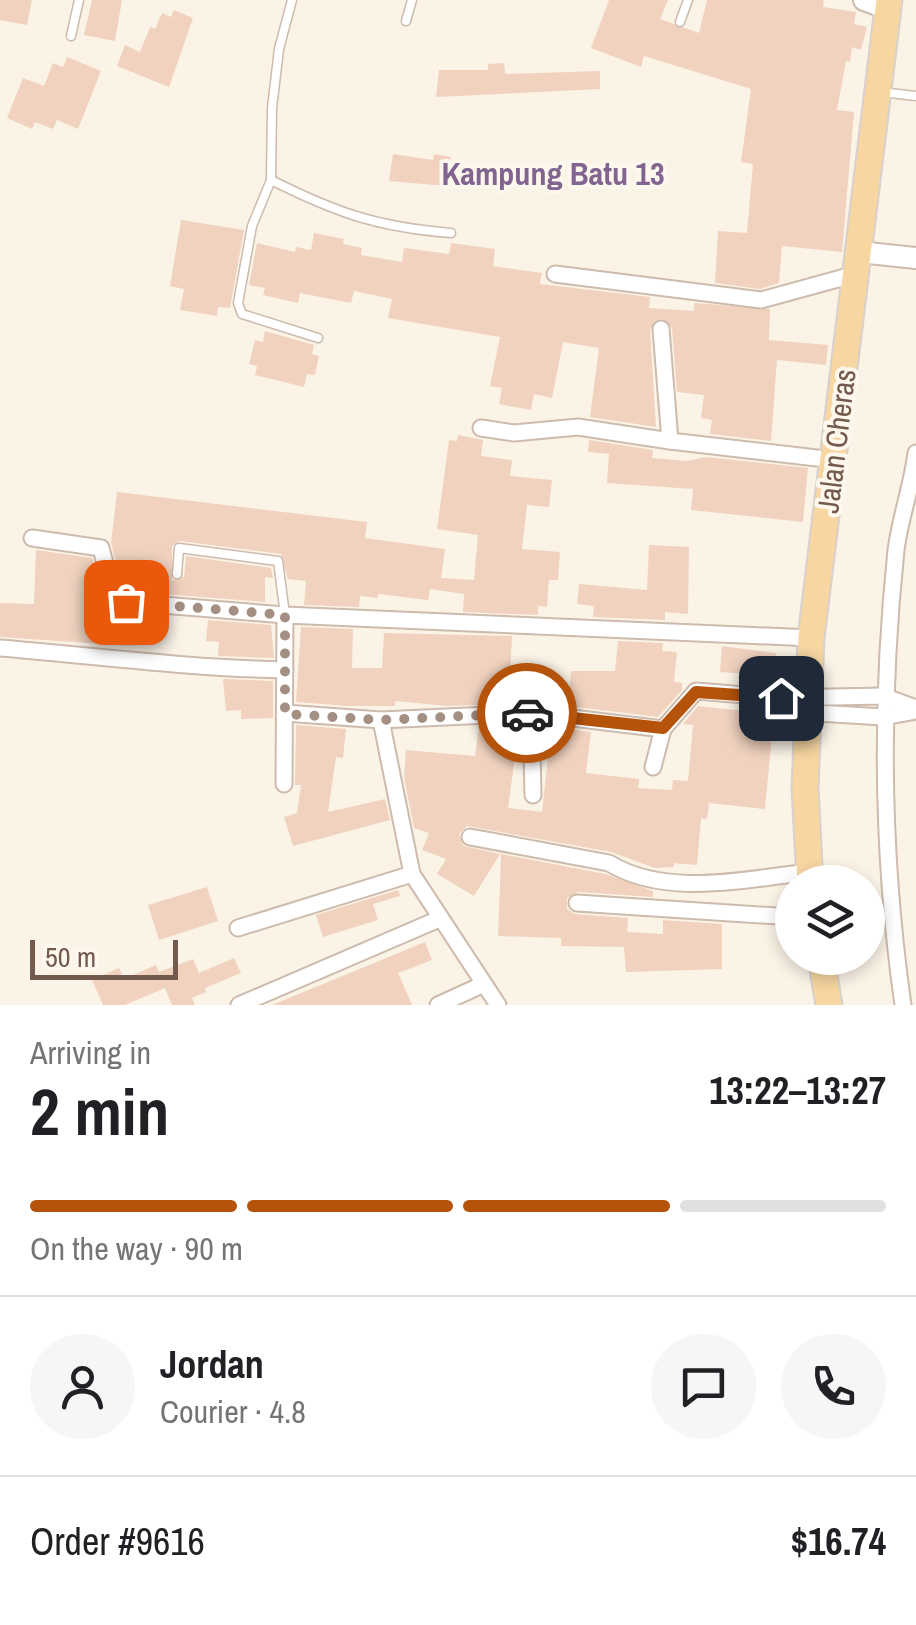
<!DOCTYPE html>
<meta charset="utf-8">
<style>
body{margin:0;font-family:"Archivo Narrow",sans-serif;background:#f6f6f6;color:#202124;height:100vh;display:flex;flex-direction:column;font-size:38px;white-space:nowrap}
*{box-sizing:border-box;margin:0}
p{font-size:32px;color:#757577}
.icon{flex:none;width:55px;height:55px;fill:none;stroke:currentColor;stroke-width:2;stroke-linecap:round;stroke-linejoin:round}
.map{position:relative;height:1005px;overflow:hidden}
.details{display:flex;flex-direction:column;background:#fff;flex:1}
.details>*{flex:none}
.tools{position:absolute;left:775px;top:865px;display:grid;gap:20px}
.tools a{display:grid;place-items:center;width:110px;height:110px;border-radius:50%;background:#fff;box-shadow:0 5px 15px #0003;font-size:50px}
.scale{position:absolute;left:30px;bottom:25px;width:148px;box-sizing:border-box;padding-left:10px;border:5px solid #745a4c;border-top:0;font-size:28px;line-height:35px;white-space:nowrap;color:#745a4c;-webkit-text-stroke:8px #fef7ed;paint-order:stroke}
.pin{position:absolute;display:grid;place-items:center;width:85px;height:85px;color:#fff;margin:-42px;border-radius:20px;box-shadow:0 5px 15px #0006}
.courier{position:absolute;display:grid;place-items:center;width:100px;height:100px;margin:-50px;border:8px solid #b45309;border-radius:50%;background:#fff;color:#222;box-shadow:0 2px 12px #0007}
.head em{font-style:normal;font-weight:800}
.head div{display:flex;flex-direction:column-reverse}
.head{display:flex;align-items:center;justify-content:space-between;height:170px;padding:0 30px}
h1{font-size:65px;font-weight:800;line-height:75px}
.bar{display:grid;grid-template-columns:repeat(4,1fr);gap:15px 10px;align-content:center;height:120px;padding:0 30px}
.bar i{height:12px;border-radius:8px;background:#e0e0e0}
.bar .current{background:#b45309}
.bar p{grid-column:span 4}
.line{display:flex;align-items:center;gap:25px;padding:0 30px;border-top:2px solid #e0e0e0}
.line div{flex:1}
.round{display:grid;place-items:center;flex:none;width:105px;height:105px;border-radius:52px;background:#f6f6f6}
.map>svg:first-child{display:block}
.building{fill:#f0d2bf}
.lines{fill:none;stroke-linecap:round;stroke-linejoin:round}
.service-casing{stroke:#cdbbad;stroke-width:11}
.minor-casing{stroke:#cdbbad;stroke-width:19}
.tertiary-casing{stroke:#cdbbad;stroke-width:24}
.primary-casing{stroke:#d8d1cd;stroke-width:29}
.service{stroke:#fff;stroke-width:8}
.minor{stroke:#fff;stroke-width:15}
.tertiary{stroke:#fff;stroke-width:20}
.primary{stroke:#f7d6a2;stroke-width:25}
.done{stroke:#a49082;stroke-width:10;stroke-dasharray:0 18}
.route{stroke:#b45309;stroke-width:12}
.labels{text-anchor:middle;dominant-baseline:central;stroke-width:8;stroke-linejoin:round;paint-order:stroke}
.street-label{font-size:30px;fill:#745a4c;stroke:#fef7ed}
.neighbourhood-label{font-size:32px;font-weight:bold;fill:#816490;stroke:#fef7ed}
</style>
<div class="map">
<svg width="916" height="1005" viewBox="0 0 916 1005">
<rect width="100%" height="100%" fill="#fcf3e7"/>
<g class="building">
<polygon points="0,0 32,0 27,25 0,20"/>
<polygon points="92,0 122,0 115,41 84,35"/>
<polygon points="609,0 668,0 660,19 699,33 707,0 824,0 823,7 856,12 854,24 867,27 861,50 852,47 850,62 846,61 837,110 854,112 842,252 782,246 779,283 760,289 715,283 718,231 747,233 753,164 741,162 751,89 644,56 641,67 591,48"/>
<polygon points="174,10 193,18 169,87 117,66 125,45 140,52 150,27 155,29 162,13 171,17"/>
<polygon points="67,57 101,71 78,129 57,120 53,129 35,122 32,129 7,118 23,78 44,86 53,63 63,67"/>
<polygon points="504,63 505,74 600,71 600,89 436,97 439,70 488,70 488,64"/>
<polygon points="393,154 433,160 434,154 451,157 447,186 389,181"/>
<polygon points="181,220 244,230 230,308 218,307 217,316 180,310 184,289 170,286"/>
<polygon points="314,233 344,239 343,244 362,248 361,255 402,262 404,248 449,254 451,243 495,249 493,266 542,273 540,284 650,297 649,308 694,311 694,303 770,309 769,340 828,345 826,365 777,360 771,441 710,434 712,420 701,418 704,395 677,392 672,328 661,318 650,330 656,427 590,417 599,348 563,342 552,398 534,394 531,410 499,404 502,388 490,386 500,337 388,318 392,299 354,291 351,303 300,293 298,303 263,295 265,288 249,285 257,243 295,252 296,247 311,250"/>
<polygon points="265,331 314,345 312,354 319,356 315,375 307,374 304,387 255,375 257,366 249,364 255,340 263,342"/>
<polygon points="458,435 483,440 481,456 512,460 510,476 552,480 549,507 527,505 522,549 560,552 558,580 549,580 547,607 538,606 538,615 463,612 464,594 430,589 428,600 378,594 378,598 360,596 359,607 304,605 306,581 288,579 281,554 180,541 172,546 172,580 184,577 186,556 271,568 273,578 265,577 265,602 136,592 136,580 121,580 111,543 117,492 367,522 365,538 445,549 441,578 474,580 478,535 437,529 449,440 457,441"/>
<polygon points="589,440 653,450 652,458 686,461 707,457 808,468 803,522 691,510 693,489 607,483 609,454 588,452"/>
<polygon points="649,545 689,547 688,614 665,612 665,620 593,617 594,606 577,604 579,584 647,590"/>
<polygon points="36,550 92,558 98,580 95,612 158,616 162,640 131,646 0,637 0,603 34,604"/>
<polygon points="208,620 271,625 274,658 218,656 219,642 206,641"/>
<polygon points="301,627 353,629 352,668 382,668 384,633 512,636 510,676 542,677 540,703 448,706 395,701 395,706 349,706 296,702"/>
<polygon points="618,641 663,643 662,651 677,652 674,682 682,683 682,690 658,717 568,706 571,671 615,671"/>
<polygon points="722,646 776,653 774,676 720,672"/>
<polygon points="223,679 273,681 273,718 241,719 241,710 226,711"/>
<polygon points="698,706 774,714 765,809 709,803 707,819 701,818 697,865 674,863 674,867 655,868 611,852 467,826 459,834 464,846 500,854 474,896 437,874 446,859 422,850 429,833 414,828 404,777 406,750 475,756 479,727 516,725 514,736 518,736 508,808 542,812 550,740 555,741 555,727 591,732 586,773 639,779 638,788 672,790 673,780 688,781 693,725 683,724"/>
<polygon points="296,725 346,729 343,758 336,757 328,812 385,799 390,820 293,846 284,817 297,813 301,785 295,785"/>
<polygon points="501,854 605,874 653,891 653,897 578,892 567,898 567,909 575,914 628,918 627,932 663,934 663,920 722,924 722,969 626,972 624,947 561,946 561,938 498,936"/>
<polygon points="207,887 218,921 159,940 148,905"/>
<polygon points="398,890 400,896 373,904 378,920 323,937 316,915"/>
<polygon points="425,942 432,960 398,973 412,1005 272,1005"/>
<polygon points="234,958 241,973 205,988 206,992 192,998 195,1005 172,1005 165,988 125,1005 103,1005 92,980 119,968 124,979 156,965 159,972 193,959 199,973"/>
</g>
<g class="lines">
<g class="service-casing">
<g id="service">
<polyline points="292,0 279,49 272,108 271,180 252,226 238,303 242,314 318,338"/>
<polyline points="406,21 412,0"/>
<polyline points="680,22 688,0"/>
<polyline points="71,36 79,0"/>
<polyline points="881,92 916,96"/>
<path d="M 271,180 C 337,213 377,227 451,233"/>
<polyline points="177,574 179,548 278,561 285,615"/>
</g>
</g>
<g class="minor-casing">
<g id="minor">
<polyline points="555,274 761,300 856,274"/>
<polyline points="661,329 670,441 834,460"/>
<polyline points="481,428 514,433 578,427 670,441"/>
<polyline points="32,538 101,548 112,590 125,602 285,615 811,638"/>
<path d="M 0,648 C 95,656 189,668 285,670"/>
<polyline points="801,712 883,717 916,711"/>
<polyline points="285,713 381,720 531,713 663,729 696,691 781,698 883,696 916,708"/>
<polyline points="531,713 533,795"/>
<polyline points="381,720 412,874 498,1005"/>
<polyline points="653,767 663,729"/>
<polyline points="284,784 285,615"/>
<path d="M 470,837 L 609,863 C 666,898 746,879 809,872"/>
<polyline points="577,903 792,917"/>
<polyline points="238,928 412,874"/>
<polyline points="239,1005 439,919"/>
<polyline points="438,1005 484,984"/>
<path d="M 903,1005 C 881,852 880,704 896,550 C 900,518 912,486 916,453"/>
</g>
</g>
<g class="tertiary-casing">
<g id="tertiary">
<polyline points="864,0 888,9"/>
<polyline points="859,252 916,258"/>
</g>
</g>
<g class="primary-casing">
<g id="primary">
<polyline points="810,882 805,788 811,638 889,0"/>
<polyline points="821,958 829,1005"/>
</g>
</g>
<use href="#service" class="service"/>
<use href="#minor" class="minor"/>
<use href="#tertiary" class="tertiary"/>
<use href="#primary" class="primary"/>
</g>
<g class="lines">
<polyline class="done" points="126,602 285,615 285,714 381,720 527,713"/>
<polyline class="route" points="527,713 663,728 696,692 781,698"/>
</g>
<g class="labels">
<g class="street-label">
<text transform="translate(836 441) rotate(-83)">Jalan Cheras</text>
</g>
<g class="neighbourhood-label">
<text x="553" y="173">Kampung Batu 13</text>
</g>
</g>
</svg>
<div class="tools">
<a><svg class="icon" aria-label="layers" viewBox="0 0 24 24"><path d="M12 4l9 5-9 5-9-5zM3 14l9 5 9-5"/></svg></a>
</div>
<div class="scale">50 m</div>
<div class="pin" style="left:126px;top:602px;background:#ea580c"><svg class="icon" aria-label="bag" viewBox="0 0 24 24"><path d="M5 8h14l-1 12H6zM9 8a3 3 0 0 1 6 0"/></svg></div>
<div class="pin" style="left:781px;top:698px;background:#1f2937"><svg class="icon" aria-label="home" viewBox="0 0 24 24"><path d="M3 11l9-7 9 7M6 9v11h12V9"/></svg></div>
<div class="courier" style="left:527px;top:713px"><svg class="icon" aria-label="car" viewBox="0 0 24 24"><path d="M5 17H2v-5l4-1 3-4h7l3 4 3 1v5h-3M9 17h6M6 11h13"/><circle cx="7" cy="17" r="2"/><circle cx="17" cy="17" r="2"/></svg></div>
</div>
<section class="details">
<div class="head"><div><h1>2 min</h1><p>Arriving in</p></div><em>13:22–13:27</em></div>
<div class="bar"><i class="current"></i><i class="current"></i><i class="current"></i><i></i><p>On the way · 90 m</p></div>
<div class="line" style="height:180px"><a class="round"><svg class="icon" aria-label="person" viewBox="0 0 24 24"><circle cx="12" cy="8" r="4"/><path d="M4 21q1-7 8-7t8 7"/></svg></a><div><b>Jordan</b><p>Courier · 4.8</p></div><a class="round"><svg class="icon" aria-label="chat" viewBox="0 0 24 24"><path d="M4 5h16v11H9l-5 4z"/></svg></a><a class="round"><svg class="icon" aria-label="phone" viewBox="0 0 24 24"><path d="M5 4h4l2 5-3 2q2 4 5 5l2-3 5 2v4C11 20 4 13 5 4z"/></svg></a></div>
<div class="line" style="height:130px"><div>Order #9616</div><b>$16.74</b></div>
</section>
